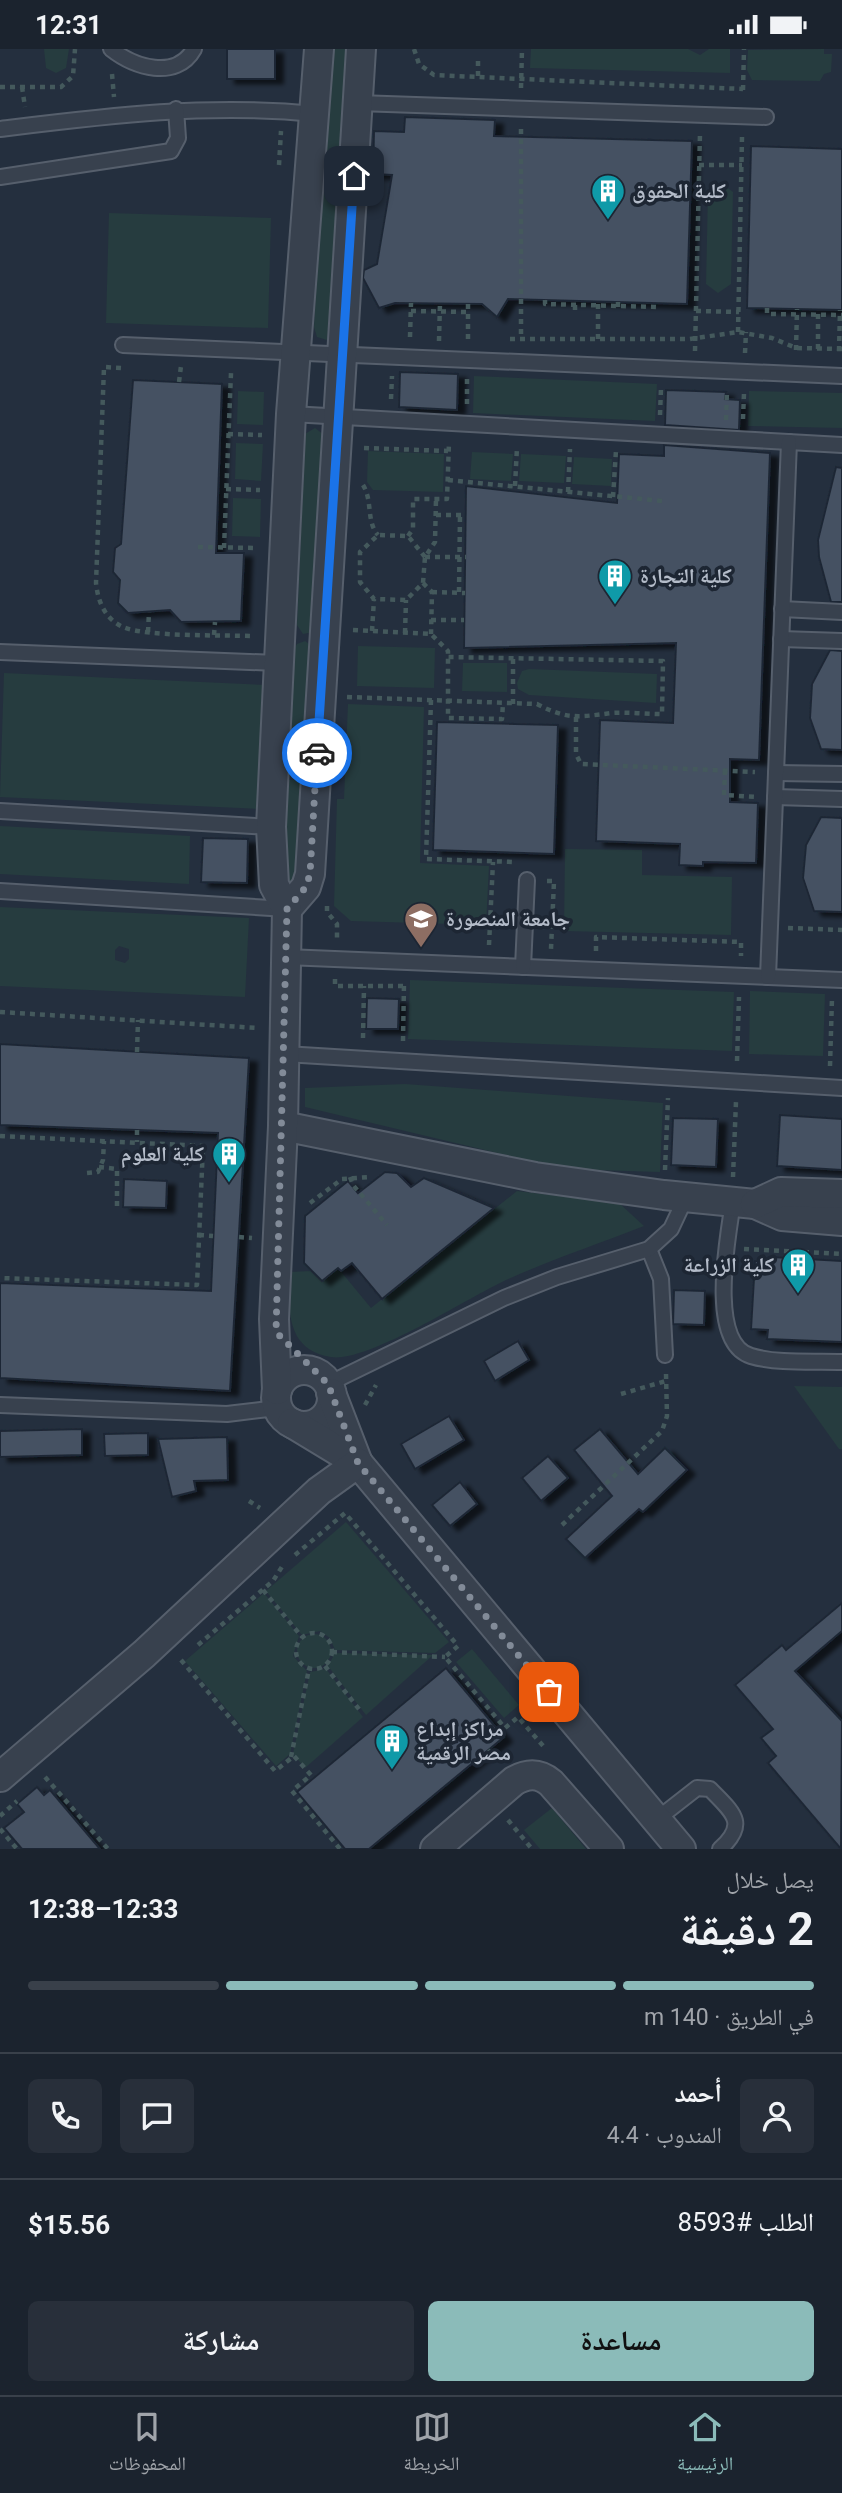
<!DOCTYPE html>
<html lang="ar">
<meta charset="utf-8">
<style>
body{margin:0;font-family:Roboto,"Noto Naskh Arabic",sans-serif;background:#282f3a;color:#f1f3f6;direction:rtl;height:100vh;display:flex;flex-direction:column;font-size:26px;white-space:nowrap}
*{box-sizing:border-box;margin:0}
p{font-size:23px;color:#a0a4aa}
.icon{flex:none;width:38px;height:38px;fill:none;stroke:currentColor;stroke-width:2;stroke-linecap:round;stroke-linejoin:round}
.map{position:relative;height:1800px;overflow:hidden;direction:ltr}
.panel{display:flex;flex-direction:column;background:#1b232e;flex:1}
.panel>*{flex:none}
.pin{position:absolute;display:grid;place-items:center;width:60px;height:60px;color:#fff;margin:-30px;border-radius:14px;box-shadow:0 4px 10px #0006}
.courier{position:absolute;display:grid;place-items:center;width:70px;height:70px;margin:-35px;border:5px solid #1a73e8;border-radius:50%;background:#fff;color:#222;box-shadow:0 2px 9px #0007}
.headline em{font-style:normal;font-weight:700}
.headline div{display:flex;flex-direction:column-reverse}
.headline{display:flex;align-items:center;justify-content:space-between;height:119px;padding:0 28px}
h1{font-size:46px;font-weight:700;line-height:52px}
.bar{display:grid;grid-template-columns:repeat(4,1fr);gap:10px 7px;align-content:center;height:84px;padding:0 28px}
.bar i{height:9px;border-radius:5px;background:#39404a}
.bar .active{background:#8bbbb9}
.bar p{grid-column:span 4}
.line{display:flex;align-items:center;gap:18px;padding:0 28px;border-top:2px solid #39404a}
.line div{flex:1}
.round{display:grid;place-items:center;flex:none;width:74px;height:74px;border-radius:10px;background:#282f3a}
.button{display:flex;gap:14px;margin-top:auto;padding:14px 28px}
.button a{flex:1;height:80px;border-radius:10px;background:#8bbbb9;color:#111;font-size:28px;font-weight:700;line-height:80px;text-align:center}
.button a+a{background:#282f3a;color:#f1f3f6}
.status{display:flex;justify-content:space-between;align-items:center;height:49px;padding:0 35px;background:#1b232e;direction:ltr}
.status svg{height:19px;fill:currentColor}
.tab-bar{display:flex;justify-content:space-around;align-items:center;height:98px;border-top:2px solid #39404a;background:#1b232e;font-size:19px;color:#a0a4aa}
.tab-bar a{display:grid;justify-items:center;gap:4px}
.tab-bar .active{color:#8bbbb9}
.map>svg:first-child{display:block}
.green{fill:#263c3f;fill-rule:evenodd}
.building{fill:#455162;stroke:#1f2835;stroke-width:2;filter:url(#shadow)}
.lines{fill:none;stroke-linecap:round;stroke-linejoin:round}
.lane-casing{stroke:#565f6c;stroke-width:18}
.street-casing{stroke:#565f6c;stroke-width:32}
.path{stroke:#44595c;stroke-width:4.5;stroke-dasharray:5 5;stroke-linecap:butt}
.lane{stroke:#38414e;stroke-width:14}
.street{stroke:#38414e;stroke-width:28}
.path-bridge{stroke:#44595c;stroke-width:4.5;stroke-dasharray:5 5;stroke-linecap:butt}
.done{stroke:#828b98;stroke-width:7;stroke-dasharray:0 12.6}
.route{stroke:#1a73e8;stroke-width:9}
.labels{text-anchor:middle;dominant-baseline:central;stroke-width:7;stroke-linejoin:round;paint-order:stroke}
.poi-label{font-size:21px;font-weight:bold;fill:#b4bcc9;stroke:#1d2633;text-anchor:start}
</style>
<div class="status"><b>12:31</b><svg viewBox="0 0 49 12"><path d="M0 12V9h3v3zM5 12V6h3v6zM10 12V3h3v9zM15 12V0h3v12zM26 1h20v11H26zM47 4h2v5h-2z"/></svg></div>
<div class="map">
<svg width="842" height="1800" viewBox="0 0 842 1800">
<defs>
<filter id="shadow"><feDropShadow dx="8" dy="4.5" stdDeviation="2" flood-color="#0009"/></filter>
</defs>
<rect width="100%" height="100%" fill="#242f3e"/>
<g class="green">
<polygon points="44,0 69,0 66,19 56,24 46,19"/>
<polygon points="329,0 351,0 332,289 327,291 317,288 314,278"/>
<polygon points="531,0 688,0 700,6 709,0 730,0 730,24 530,19"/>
<polygon points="824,0 824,5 832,5 831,23 824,25 820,32 752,31 747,21 748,1"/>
<polygon points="721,134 733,143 731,235 718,244 706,235 708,142"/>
<polygon points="109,164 271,169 268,279 106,274"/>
<polygon points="474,327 657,335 655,372 473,364"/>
<polygon points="238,342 264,343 263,376 237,375"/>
<polygon points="749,342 842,344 842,379 748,377"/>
<polygon points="315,379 324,386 313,583 303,585 297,576 305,391 305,385"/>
<polygon points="236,394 263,395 261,432 235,430"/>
<polygon points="368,402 444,405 443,443 373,441 367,433"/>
<polygon points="472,403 513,405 511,432 470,430"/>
<polygon points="521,405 566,407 564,434 519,432"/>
<polygon points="574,408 612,410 611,437 572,435"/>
<polygon points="233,449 261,450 260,488 232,487"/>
<polygon points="305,592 313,598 309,699 289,698 294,600 297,595"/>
<polygon points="358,597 435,599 434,639 357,637"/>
<polygon points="463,614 507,614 507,643 462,642"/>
<polygon points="529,620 657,625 656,654 529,646 518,640 517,634 522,622"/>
<polygon points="4,624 265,636 259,760 0,748"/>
<polygon points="348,655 424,658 420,814 489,817 486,876 351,872 334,857 337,750 344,750"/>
<polygon points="284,731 303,731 299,827 291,835 283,832"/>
<polygon points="0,777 190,787 189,835 0,825"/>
<polygon points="565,800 642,801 642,826 732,828 731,886 564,882"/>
<path d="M 0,858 L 249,869 L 245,948 L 0,937 ZM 119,897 L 129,900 L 129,910 L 125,914 L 115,911 L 115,901 Z"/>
<polygon points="410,931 734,943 732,1002 408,990"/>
<polygon points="750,942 825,945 823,1007 749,1005"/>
<polygon points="405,1035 663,1054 660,1123 594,1121 535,1113 305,1058 305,1039"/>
<path d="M 517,1142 L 619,1154 L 644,1177 C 596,1196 546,1212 500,1234 C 463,1252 366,1314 331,1308 C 285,1301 288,1258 290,1223 L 311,1222 L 322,1232 L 338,1219 L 371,1259 Z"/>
<polygon points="794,1337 842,1338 842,1400 839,1400"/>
<polygon points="346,1473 449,1593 435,1604 335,1601 330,1589 320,1582 302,1586 266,1542"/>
<polygon points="264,1544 299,1587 293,1607 307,1622 290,1705 276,1717 185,1612"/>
<circle cx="314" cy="1602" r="17"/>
<polygon points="472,1600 519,1656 504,1669 456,1613"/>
<polygon points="335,1604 433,1606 366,1666 328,1617"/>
<polygon points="326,1620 363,1668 305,1719 293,1705 310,1623"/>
<polygon points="552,1759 586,1800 540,1800 524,1781"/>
</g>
<g class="building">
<rect x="227" y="0" width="48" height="30"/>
<polygon points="405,68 495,71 494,87 692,92 687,255 508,250 497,268 482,255 395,254 379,259 363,229 364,221 377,215 392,126 373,125 374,82 404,83"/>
<polygon points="751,97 842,100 842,261 747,259"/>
<polygon points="400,323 458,325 457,361 399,358"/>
<polygon points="133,331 222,335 216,504 244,504 241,572 181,573 170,561 128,564 118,554 120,531 113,523 115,499 121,495"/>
<polygon points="666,341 726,343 725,350 740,351 739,381 665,376"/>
<polygon points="664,396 770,404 759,711 730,710 730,753 758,754 756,814 703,813 703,817 679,816 680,795 596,792 600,671 673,674 676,594 464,599 466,437 617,454 619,405 664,407"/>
<polygon points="836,418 842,419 842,553 831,553 819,508 818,491"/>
<polygon points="830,601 842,602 842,701 821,700 810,669 812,635"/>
<polygon points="437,673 558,676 554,805 433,801"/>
<polygon points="821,768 842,769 842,863 814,862 803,829 806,796"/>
<polygon points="203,789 248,790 247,834 201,833"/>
<polygon points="367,949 399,950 398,980 366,980"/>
<polygon points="0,995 249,1009 230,1342 0,1329 0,1234 211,1242 218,1084 0,1076"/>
<polygon points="780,1066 842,1070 842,1121 777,1117"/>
<polygon points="673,1069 718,1070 716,1118 671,1116"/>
<polygon points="385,1123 397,1124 411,1138 424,1129 494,1159 382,1250 352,1214 341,1222 338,1219 322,1232 304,1214 305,1167 348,1132 358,1144"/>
<polygon points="124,1130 167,1132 166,1159 123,1158"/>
<polygon points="771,1208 842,1212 842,1293 767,1290 768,1281 751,1280 755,1212 771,1213"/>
<polygon points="674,1241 705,1242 704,1276 673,1275"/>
<polygon points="518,1292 529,1311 495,1332 484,1312"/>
<polygon points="449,1367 464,1391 415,1420 401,1395"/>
<polygon points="82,1380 82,1406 0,1408 0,1382"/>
<polygon points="600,1380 638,1425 665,1399 687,1421 643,1463 639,1460 585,1509 566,1490 612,1447 574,1401"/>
<polygon points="148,1384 148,1406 105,1407 104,1385"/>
<polygon points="227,1388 228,1431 194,1432 196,1442 172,1448 158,1390"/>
<polygon points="548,1407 568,1429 541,1452 522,1429"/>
<polygon points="460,1433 477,1455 450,1477 432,1456"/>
<polygon points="842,1554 842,1582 795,1622 842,1672 841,1800 768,1714 776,1707 761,1689 773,1680 735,1636 782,1596 786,1601"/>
<polygon points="446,1619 504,1688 369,1800 345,1800 297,1743"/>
<polygon points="37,1738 44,1746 50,1741 100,1800 22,1800 4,1779 24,1763 17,1755"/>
</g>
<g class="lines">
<g class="lane-casing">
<g id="lane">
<path d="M 111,0 C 134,18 176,32 194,0"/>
<polyline points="358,54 766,68"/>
<path d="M 0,80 C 106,67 208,54 315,65"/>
<polyline points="0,128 171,102 178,89 176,60"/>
<polyline points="123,296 842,327"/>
<polyline points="291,365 842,396"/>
<polyline points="782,560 842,563"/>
<polyline points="781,590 842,592"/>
<polyline points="0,603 277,614"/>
<polyline points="776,724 842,725"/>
<polyline points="775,748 842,750"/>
<polyline points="0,762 271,778"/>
<polyline points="0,842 287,860"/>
<polyline points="286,908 842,931"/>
<polyline points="523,918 527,831"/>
<polyline points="768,928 789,393"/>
<polyline points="285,1005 842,1039"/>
<path d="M 733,1153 C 728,1188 707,1294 751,1307 C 778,1315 814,1312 842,1313"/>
<polyline points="649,1200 661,1230 665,1306"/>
<polyline points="328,1335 504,1249 557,1228 649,1200 671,1180 686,1148"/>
<polyline points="0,1356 227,1365 277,1359"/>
<path d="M 656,1771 L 697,1739 L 710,1740 C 732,1763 749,1774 720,1800"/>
</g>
</g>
<g class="street-casing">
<g id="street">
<polyline points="287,860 306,838 310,825 361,0"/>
<polyline points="283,1077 535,1128 664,1146 755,1155 782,1167 842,1172"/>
<polyline points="755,1155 781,1143 842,1145"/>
<circle cx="304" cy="1349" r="28"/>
<polyline points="277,1341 274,1270 283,1077 287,860 274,836 271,778 291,365 319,0"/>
<polyline points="331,1344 358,1414"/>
<polyline points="292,1374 358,1414 681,1800"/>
<polyline points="0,1728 144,1605 319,1442 358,1414"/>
<path d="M 435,1800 L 514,1732 C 528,1724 539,1724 551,1734 L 609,1800"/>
</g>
</g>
<g class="path">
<polyline points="414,0 419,15 434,26 743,40"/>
<polyline points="478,12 478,28"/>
<polyline points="112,25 114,48"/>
<polyline points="0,38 61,38 73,27 75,0"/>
<polyline points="22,38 25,58"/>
<polyline points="521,39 522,0"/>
<polyline points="743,41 744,0"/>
<polyline points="521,80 521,288"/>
<polyline points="279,116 281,82"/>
<polyline points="699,116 742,116"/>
<polyline points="618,253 618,262"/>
<polyline points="468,255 468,292"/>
<polyline points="575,261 575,252"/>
<polyline points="411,262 468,263"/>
<polyline points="696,262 739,263"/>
<polyline points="738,283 742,88"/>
<polyline points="410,288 411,254"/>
<polyline points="510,290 690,290 738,283 772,289 796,299 842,300"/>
<polyline points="598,290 598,253"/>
<polyline points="439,292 440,254"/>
<polyline points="818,300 818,261"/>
<polyline points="796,301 797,260"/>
<polyline points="695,302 700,84"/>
<polyline points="839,302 840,261"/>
<polyline points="745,304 746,283"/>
<path d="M 121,319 L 104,318 L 96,534 C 98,553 105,570 123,578 C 145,588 226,586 254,587"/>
<polyline points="179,333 181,317"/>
<polyline points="391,350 392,327"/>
<polyline points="467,355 467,329"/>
<polyline points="660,366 661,339"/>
<polyline points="743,370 744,344"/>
<polyline points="726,371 727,341"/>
<polyline points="228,385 262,386"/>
<polyline points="364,399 448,402"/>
<polyline points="448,431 662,452"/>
<path d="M 363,436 C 373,452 366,473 378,486"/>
<polyline points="515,437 517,398"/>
<polyline points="226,440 260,441"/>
<polyline points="568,443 570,400"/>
<polyline points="613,448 616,401"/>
<polyline points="436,466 466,466"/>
<polyline points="408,487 413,480 413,450 447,450 449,393"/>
<polyline points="198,498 256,499"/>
<polyline points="224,499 231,324"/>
<polyline points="425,508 408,487 378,486 360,503 360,533 374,550 406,551 423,534 425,508 435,493 436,450"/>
<polyline points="425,508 466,508"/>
<polyline points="423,534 432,543 431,585"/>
<polyline points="432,543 465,544"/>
<polyline points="459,543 460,466"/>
<polyline points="431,571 464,571"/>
<polyline points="353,581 431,585 448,602 448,669 502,670 503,654"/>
<polyline points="372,582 374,550"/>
<polyline points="148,583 149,563"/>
<polyline points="405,584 406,551"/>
<polyline points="214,586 215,573"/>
<path d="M 347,648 L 537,655 C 567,671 579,668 612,664 C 628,663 646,665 662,665 L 663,612 L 448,608"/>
<polyline points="431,651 426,810 514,813"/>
<polyline points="513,655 513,609"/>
<polyline points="576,668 576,705 581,715 755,723"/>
<polyline points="725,721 724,746 757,748"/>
<polyline points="547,832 554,832 551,900"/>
<polyline points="327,857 327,863 337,875 337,890"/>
<polyline points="788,879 842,881"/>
<polyline points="489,896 493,813"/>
<polyline points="596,902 596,888 741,893 741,907"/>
<polyline points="335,930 335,937 404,937"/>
<polyline points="0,963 258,979"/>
<polyline points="363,989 364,937"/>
<polyline points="403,992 404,934"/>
<polyline points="137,1003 138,971"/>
<polyline points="737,1012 739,948"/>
<polyline points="830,1017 832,949"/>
<polyline points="137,1081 137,1093"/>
<polyline points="0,1087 203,1097 197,1236 0,1229"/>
<polyline points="99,1118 117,1120 117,1160"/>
<polyline points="665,1121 668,1049"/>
<polyline points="87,1124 98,1123 103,1111 104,1092"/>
<polyline points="350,1128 353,1136 387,1176"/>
<polyline points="733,1128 736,1052"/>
<polyline points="310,1154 342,1130 370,1128"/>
<polyline points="199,1186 213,1187"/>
<polyline points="239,1188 252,1189"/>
<polyline points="744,1200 842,1205"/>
<polyline points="621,1345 666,1332"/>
<polyline points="365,1356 376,1336"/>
<polyline points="249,1452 260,1459"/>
<polyline points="562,1476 662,1382 667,1367 666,1325"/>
<polyline points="295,1506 345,1464 458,1597 445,1608 505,1679 518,1668 544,1698"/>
<polyline points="263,1541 302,1588"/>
<circle cx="314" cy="1602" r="18"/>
<polyline points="198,1596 273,1532 283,1516"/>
<polyline points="332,1603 445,1608"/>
<polyline points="181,1611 275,1722 294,1707 311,1726 292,1742 340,1800"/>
<polyline points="325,1617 362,1664"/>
<polyline points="488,1701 497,1711"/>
<polyline points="291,1708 309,1620"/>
<polyline points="45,1728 108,1800"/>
<polyline points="0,1767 17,1752"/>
<polyline points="508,1771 532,1800"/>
<polyline points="0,1780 17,1800"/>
</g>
<use href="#lane" class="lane"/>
<use href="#street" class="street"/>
<g class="path-bridge">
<polyline points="545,251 545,255 657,258 657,254"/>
<polyline points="767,259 767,265 842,266"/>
</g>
</g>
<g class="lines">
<polyline class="done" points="317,704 310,825 306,838 287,860 276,1283 328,1335 358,1414 549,1643"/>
<polyline class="route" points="317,704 354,127"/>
</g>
<defs>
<g id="building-pin" transform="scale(1.75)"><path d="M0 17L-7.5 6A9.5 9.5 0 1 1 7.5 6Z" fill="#0f9aa8" stroke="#1d2633"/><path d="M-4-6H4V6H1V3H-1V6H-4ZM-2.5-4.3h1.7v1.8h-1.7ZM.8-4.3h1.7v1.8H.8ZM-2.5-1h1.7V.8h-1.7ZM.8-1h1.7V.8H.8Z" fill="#fff"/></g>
<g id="university-pin" transform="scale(1.75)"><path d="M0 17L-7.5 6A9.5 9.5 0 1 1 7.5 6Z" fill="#8d6e63" stroke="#1d2633"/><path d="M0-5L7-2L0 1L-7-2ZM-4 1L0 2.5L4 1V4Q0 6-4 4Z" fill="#fff"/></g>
</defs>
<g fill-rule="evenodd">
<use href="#building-pin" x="608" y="142"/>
<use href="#building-pin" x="615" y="527"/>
<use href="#university-pin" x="421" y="870"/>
<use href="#building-pin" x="229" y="1105"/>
<use href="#building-pin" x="798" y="1216"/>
<use href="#building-pin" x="392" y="1692"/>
</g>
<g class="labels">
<g class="poi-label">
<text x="632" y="142">كلية الحقوق</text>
<text x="640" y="527">كلية التجارة</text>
<text x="446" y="870">جامعة المنصورة</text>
<text x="204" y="1105" text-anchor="end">كلية العلوم</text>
<text x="774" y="1216" text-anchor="end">كلية الزراعة</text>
<text x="416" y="1680">مراكز إبداع<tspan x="416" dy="24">مصر الرقمية</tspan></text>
</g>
</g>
</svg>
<div class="pin" style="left:549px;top:1643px;background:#ea580c"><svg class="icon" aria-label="bag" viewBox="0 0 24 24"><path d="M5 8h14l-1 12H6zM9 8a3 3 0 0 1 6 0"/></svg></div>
<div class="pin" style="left:354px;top:127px;background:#1f2937"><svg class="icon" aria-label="home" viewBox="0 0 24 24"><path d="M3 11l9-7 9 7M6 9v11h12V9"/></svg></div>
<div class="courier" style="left:317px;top:704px"><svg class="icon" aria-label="car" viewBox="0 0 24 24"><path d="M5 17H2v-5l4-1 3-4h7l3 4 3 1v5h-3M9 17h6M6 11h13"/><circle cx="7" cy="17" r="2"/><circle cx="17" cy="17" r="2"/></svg></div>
</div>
<section class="panel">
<div class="headline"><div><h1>2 دقيقة</h1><p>يصل خلال</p></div><em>12:33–12:38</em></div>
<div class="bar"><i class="active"></i><i class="active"></i><i class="active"></i><i></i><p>في الطريق · 140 m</p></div>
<div class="line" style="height:126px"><a class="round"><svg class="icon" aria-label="person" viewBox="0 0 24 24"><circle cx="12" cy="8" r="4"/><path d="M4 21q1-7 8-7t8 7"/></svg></a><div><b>أحمد</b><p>المندوب · 4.4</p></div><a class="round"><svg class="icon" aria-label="chat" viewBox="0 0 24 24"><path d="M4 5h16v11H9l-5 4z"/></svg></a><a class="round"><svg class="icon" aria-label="phone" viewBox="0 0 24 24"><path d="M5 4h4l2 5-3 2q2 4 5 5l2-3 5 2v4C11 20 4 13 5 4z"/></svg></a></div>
<div class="line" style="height:91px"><div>الطلب #8593</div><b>$15.56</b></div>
<div class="button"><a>مساعدة</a><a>مشاركة</a></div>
</section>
<nav class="tab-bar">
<a class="active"><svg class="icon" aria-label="home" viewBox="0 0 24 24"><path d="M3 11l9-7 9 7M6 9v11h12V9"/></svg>الرئيسية</a>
<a><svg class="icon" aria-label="map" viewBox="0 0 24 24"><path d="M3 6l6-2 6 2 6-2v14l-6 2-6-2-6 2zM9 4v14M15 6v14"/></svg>الخريطة</a>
<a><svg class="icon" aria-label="saved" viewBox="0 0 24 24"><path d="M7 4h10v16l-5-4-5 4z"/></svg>المحفوظات</a>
</nav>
